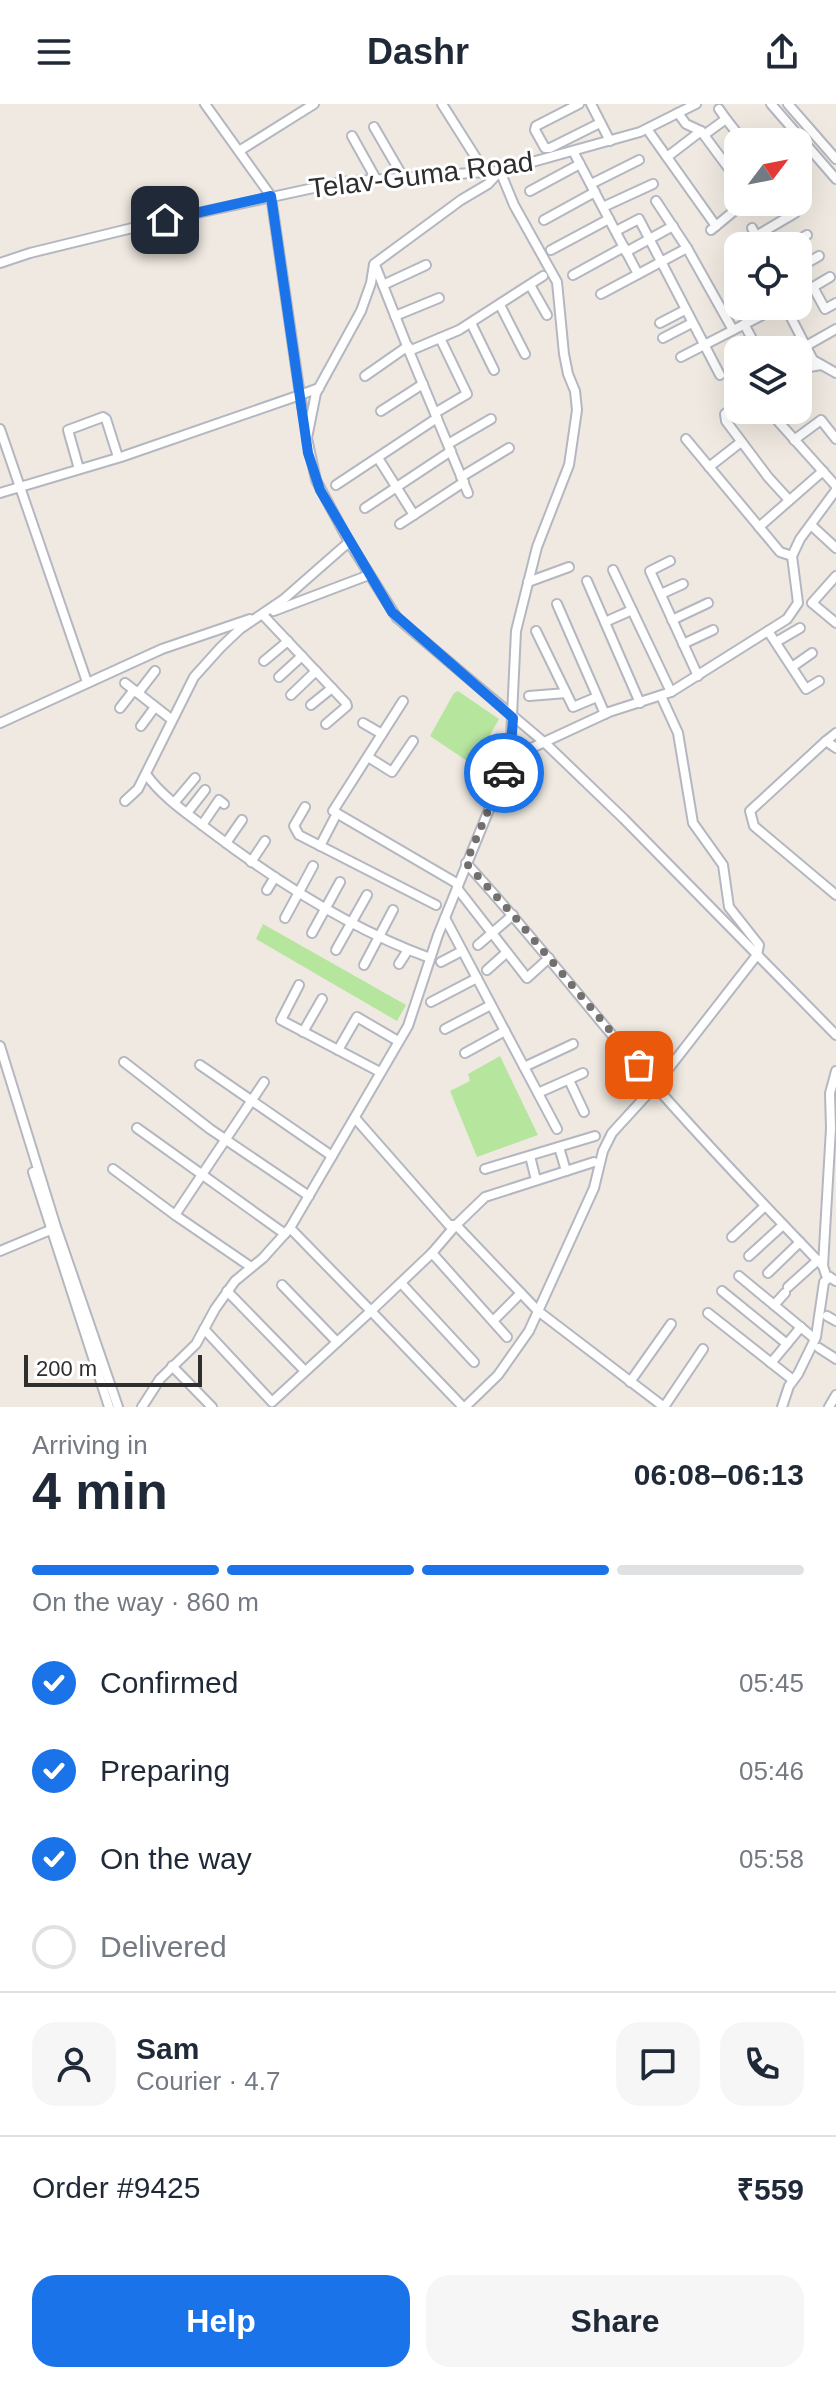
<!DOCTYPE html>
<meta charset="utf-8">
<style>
body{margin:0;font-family:Arial,sans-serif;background:#f6f6f7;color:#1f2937;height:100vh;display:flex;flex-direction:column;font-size:30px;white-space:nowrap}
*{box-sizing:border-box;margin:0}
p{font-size:26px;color:#747a83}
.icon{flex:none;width:44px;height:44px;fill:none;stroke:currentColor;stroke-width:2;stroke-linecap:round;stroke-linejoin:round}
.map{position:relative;height:1303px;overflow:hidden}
.side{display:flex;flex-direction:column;background:#fff;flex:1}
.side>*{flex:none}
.needle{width:52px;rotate:58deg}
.controls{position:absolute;left:724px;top:24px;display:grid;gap:16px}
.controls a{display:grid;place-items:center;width:88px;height:88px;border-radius:16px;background:#fff;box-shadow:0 8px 32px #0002;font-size:40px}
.scale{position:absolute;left:24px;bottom:20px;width:178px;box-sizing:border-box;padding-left:8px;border:4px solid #2e2e2e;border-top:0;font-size:22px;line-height:28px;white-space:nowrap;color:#2e2e2e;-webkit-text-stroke:6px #fff;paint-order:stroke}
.pin{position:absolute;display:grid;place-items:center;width:68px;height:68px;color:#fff;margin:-34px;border-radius:16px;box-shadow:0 4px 12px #0006}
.courier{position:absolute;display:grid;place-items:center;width:80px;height:80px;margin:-40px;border:6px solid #1a73e8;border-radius:50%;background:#fff;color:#222;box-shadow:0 2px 10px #0007}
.headline em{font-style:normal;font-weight:700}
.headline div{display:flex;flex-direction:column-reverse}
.headline{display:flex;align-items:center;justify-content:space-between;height:136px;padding:0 32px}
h1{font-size:52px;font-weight:700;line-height:60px}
.bar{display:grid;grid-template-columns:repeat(4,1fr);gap:12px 8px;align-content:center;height:96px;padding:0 32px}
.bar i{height:10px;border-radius:6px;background:#e0e1e3}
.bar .current{background:#1a73e8}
.bar p{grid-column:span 4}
.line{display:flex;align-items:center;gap:20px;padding:0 32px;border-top:2px solid #e0e1e3}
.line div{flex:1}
.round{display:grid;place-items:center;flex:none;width:84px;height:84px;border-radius:24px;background:#f6f6f7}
ol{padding:0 32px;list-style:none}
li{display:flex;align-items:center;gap:24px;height:88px}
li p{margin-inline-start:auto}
li .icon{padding:8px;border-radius:50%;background:#1a73e8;color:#fff;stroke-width:4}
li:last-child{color:#747a83}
li i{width:44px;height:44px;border:4px solid #e0e1e3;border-radius:50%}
.cta{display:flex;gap:16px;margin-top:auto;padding:16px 32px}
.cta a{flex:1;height:92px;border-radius:24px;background:#1a73e8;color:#fff;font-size:32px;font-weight:700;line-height:92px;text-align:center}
.cta a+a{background:#f6f6f7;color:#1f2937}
header{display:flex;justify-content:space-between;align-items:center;height:104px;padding:0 32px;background:#fff;font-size:36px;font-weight:700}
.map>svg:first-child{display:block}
.grass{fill:#b6e59e}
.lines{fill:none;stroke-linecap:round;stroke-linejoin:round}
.minor-casing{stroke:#b4b7c1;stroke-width:12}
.minor{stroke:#fff;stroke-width:8}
.done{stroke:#726f6d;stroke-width:8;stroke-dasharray:0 14.4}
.route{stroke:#1a73e8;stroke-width:10}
.labels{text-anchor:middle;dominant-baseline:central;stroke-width:6;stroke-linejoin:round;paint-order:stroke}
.street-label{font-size:28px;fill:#2e2e2e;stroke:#fff}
</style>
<header><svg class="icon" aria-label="menu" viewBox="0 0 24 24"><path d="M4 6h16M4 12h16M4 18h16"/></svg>Dashr<svg class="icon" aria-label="share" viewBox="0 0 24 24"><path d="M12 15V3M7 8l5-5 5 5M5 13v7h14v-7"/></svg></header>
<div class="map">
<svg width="836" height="1303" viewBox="0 0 836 1303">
<rect width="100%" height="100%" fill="#efe9e1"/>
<g class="grass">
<polygon points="458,587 499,615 473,661 430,632 454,589"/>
<polygon points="263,820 406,901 397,917 256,835"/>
<polygon points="500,952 538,1031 477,1053 450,987 470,977 468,970"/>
</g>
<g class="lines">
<g class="minor-casing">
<g id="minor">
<polyline points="205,0 271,92 300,291 319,284"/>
<polyline points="442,0 485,68"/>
<polyline points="579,0 536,22 535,26 545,44 550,44 600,19"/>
<polyline points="591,0 610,37"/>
<polyline points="771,0 836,75"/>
<polyline points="788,0 836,55"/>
<polyline points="719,5 726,15"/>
<polyline points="678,9 686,20 701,27 738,77"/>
<polyline points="374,23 403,73"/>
<polyline points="647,25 716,122"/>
<polyline points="704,31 726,15 744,38"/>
<polyline points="352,32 376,75"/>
<polyline points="239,47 314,0"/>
<polyline points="573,47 638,170"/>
<polyline points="667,53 701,27"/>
<polyline points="591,80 639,56"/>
<polyline points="530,87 580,60"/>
<polyline points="778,98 780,102"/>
<polyline points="603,103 653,80"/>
<polyline points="544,116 595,88"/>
<polyline points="752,124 761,142"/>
<polyline points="711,126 745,98"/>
<polyline points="616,127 639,115 720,271"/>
<polyline points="756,132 795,109"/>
<polyline points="787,142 807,131"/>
<polyline points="687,144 733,226"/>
<polyline points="551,146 609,115"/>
<polyline points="626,148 673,122"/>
<polyline points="0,159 30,149 165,116 341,78 500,67 640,28 696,0"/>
<polyline points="375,161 409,247 459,226 543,172"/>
<polyline points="798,164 819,152"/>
<polyline points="573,171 624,143"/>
<polyline points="383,181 426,161"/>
<polyline points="530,181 547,211"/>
<polyline points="813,183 825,205 836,199"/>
<polyline points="601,190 687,144 656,97"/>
<polyline points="798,192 830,173"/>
<polyline points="500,201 525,250"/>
<polyline points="785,202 813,256 836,269"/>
<polyline points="395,212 439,194"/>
<polyline points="471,219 494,266"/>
<polyline points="660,219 685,206"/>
<polyline points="744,220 758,246"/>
<polyline points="663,234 692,219"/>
<polyline points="806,242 836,225"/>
<polyline points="409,247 468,389"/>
<polyline points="681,253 780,202"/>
<polyline points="798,265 821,261"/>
<polyline points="365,272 408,242"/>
<polyline points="738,300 725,310 726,317 768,373 789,396"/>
<polyline points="768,306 836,382"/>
<polyline points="381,307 423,280"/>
<polyline points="435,309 467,290 440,234"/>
<polyline points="0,325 87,578"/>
<polyline points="686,335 780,448 792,452"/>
<polyline points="794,336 821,316 836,335"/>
<polyline points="448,340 491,315"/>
<polyline points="378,354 414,411"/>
<polyline points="709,363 741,338"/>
<polyline points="79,365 68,326 103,313 106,315 118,353"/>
<polyline points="461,373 509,344"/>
<polyline points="336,381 437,314"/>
<polyline points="0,389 121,353 300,291 307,329"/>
<polyline points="365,404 451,347"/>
<polyline points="400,420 464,378"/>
<polyline points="811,421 836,444"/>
<polyline points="759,423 823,367"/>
<polyline points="349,438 397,514 545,639 624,715 836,931"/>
<polyline points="670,457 650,467 698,572"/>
<polyline points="613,466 671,588"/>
<polyline points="836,472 812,499 836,519"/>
<polyline points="587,477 640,599"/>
<polyline points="528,478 569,463"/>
<polyline points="661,490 683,480"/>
<polyline points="557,500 605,610"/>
<polyline points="274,507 369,471"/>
<polyline points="263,511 346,599 347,602 326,620"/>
<polyline points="672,516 708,499"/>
<polyline points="605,518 632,506"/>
<polyline points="536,527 573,603 597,593"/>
<polyline points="768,527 806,585 819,577"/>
<polyline points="776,538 800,524"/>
<polyline points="683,540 713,526"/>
<polyline points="264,557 288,537"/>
<polyline points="792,563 812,549"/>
<polyline points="279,573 302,552"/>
<polyline points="125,579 171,615"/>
<polyline points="138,589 155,567"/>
<polyline points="291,591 316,567"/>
<polyline points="529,592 566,589"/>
<polyline points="403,597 333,707 458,780"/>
<polyline points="311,601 332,584"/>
<polyline points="120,604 134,586"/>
<polyline points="0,619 162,545 250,515"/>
<polyline points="363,619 382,630"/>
<polyline points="141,622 155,603"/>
<polyline points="836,629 826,637 836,644"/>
<polyline points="826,637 750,707 754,722 836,791"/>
<polyline points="368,653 392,668 413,637"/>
<path d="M 146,670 C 162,693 188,710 210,727 C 277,778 351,825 430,854"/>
<polyline points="125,697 138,685 194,573 221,543 240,525 284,495 349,438 316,376 307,334 316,289 361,207 371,179 374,160 461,96 488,80 500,67 514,101 557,178 564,250 568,270 575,287 577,306 569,361 537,443 516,527 510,654"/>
<polyline points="174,699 195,674"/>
<polyline points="305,703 294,722 299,731 436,801"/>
<polyline points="187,709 205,686"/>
<polyline points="202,721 219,696 224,700"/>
<polyline points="226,739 242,716"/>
<polyline points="320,742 334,715"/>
<polyline points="251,758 265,737"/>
<path d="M 466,759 C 532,831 592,909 656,983 C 710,1044 766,1103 823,1162"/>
<polyline points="457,784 527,874 549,854"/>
<polyline points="267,786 275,773"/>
<polyline points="285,814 313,762"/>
<polyline points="445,814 557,1025"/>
<polyline points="312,829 340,778"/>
<polyline points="478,841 513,811"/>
<polyline points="336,846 367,791"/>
<polyline points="441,858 462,847"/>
<polyline points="399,860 408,846"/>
<polyline points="364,861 393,806"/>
<polyline points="487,866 506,849"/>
<polyline points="299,881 281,916 380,968"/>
<polyline points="431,898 477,874"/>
<polyline points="445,925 491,901"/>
<polyline points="303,928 322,895"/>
<polyline points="0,942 56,1123 118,1303"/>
<polyline points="338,946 357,913 398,937"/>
<polyline points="465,949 505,927"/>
<polyline points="124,958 210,1025 309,1092"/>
<polyline points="200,961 332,1052"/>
<polyline points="524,963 573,940"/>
<polyline points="836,967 830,989 831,1024 823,1162 826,1171 836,1177"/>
<polyline points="569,976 584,1008"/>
<polyline points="538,989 583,969"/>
<polyline points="355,1014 449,1121 456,1121 485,1093 594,1058"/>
<polyline points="137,1024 285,1130"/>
<polyline points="559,1043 566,1067"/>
<polyline points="530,1052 536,1076"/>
<polyline points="113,1065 175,1111 264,978"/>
<polyline points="485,1065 595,1032"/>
<polyline points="33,1068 109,1303"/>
<polyline points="175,1111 251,1163"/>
<polyline points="732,1133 764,1103"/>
<polyline points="0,1147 55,1124"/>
<polyline points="432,1149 507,1233"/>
<polyline points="749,1152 783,1121"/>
<polyline points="768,1169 800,1138"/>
<polyline points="739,1172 815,1235"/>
<polyline points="401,1179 474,1258"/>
<polyline points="282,1181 337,1238"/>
<polyline points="788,1183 818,1156"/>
<polyline points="227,1187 305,1267"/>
<polyline points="722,1187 787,1240"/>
<polyline points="774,1201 785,1189"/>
<polyline points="708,1209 793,1276"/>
<polyline points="827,1212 836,1217"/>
<polyline points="493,1217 521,1189"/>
<polyline points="204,1225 272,1298 371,1207 290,1124"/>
<polyline points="819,1244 836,1255"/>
<polyline points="771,1259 801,1223"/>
<polyline points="172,1262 212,1303"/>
<polyline points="630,1278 671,1220"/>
<polyline points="142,1303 160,1275 196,1240 215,1205 235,1177 263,1154 290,1124 408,922 438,831 510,654 609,608 671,588 787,515 798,499 792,452 800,435 836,386"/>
<polyline points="463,1303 371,1207 432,1149 456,1121 538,1207 664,1303"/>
<polyline points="465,1303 498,1271 529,1227 594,1084 603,1047 612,1029 655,982 757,851 759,841 729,803 723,761 693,719 678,629 661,592"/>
<polyline points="664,1303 703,1245"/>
<polyline points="782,1303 789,1282 798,1270 816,1233 824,1178 830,1173"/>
<polyline points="829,1303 836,1291"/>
</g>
</g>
<use href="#minor" class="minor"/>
</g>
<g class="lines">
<polyline class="done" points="504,669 466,759 513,811 639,961"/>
<polyline class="route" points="165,116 271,92 308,349 320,386 392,508 513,614 510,654 504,669"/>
</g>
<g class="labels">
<g class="street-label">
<text transform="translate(421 71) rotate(-7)">Telav-Guma Road</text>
</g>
</g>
</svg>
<div class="controls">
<a><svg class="needle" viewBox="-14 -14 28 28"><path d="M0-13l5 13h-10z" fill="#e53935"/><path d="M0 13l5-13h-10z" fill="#747a83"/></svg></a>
<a><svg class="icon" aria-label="locate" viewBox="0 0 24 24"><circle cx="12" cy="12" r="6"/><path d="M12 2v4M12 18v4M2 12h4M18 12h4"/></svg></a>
<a><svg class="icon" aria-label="layers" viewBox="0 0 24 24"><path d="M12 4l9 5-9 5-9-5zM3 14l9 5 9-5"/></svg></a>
</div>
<div class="scale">200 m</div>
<div class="pin" style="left:639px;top:961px;background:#ea580c"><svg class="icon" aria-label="bag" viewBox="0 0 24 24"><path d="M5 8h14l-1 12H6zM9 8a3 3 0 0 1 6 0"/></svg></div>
<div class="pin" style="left:165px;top:116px;background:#1f2937"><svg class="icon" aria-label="home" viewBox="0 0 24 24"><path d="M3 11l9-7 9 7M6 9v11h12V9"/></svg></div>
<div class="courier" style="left:504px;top:669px"><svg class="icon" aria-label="car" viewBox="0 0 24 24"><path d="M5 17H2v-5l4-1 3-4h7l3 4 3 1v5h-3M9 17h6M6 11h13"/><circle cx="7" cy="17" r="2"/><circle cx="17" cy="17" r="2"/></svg></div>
</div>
<section class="side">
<div class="headline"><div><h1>4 min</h1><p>Arriving in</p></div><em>06:08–06:13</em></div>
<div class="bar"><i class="current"></i><i class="current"></i><i class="current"></i><i></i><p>On the way · 860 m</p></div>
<ol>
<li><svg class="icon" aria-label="check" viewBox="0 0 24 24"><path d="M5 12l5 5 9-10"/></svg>Confirmed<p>05:45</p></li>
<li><svg class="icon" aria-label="check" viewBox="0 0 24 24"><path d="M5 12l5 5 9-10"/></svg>Preparing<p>05:46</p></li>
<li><svg class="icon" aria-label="check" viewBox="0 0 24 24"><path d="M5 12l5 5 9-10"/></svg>On the way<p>05:58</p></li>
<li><i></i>Delivered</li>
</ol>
<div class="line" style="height:144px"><a class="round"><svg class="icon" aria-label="person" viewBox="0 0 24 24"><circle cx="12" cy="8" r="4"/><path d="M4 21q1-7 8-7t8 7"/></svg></a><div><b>Sam</b><p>Courier · 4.7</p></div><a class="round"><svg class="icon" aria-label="chat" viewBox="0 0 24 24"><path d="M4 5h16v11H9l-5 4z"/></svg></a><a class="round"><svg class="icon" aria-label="phone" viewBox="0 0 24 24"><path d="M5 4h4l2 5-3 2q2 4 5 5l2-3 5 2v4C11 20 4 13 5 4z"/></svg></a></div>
<div class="line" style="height:104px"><div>Order #9425</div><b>₹559</b></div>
<div class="cta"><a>Help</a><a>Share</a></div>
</section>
